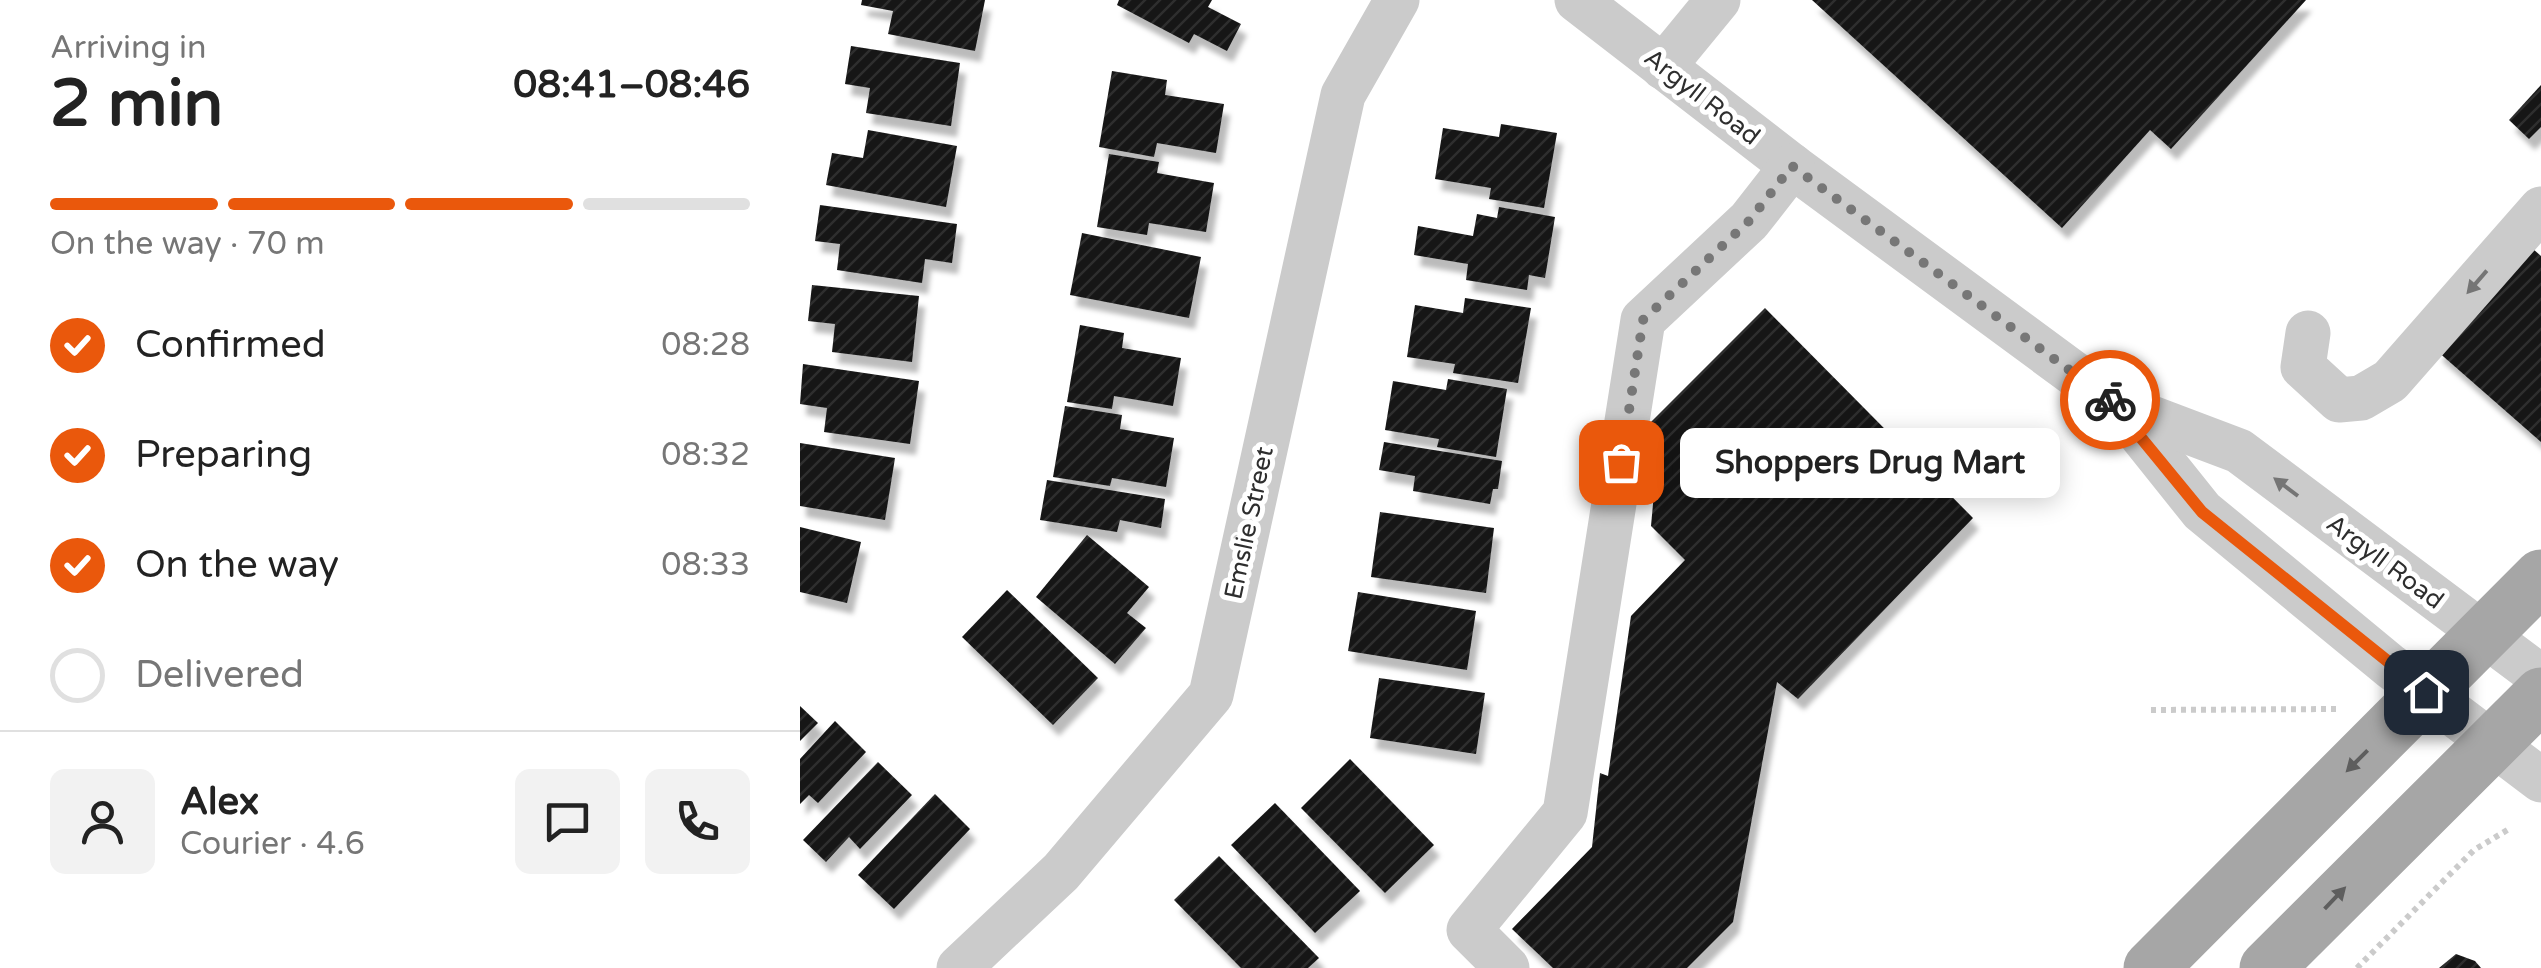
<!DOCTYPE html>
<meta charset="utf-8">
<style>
body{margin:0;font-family:"Varela Round",sans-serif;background:#f2f2f2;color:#222;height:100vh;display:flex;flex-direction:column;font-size:38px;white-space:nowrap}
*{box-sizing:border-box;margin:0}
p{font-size:32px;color:#767676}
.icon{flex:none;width:55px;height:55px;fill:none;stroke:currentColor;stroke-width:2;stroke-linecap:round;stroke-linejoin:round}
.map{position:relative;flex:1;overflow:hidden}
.side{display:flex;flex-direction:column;background:#fff;width:800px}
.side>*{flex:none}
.pin{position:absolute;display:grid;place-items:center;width:85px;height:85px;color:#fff;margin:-42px;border-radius:20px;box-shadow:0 5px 15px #0006}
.courier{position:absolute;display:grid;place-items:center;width:100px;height:100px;margin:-50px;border:8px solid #ea580c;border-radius:50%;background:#fff;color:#222;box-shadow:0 2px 12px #0007}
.bubble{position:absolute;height:70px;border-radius:15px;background:#fff;box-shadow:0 5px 25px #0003;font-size:32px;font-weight:700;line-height:70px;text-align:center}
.overview em{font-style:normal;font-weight:700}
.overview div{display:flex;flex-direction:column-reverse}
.overview{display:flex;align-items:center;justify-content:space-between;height:170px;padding:0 50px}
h1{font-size:65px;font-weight:700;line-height:75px}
.bar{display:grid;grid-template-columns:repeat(4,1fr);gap:15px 10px;align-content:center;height:120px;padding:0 50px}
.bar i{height:12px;border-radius:8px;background:#e0e0e0}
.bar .on{background:#ea580c}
.bar p{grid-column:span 4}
.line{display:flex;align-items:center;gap:25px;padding:0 50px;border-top:2px solid #e0e0e0}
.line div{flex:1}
.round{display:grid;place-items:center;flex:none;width:105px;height:105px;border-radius:15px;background:#f2f2f2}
ol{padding:0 50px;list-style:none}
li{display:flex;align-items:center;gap:30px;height:110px}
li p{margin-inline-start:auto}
li .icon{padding:10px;border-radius:50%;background:#ea580c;color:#fff;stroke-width:4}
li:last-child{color:#767676}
li i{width:55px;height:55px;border:5px solid #e0e0e0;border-radius:50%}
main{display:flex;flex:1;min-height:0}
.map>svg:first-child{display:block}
.building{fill:url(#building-hatch);filter:url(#shadow)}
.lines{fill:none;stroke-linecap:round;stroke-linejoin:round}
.path{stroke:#cbcbcb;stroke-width:6;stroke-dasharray:5 5;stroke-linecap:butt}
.minor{stroke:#cbcbcb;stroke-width:45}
.major{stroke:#a6a6a6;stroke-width:55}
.oneway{fill:#757575}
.oneway2{fill:#5e5e5e}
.done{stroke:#777;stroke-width:10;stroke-dasharray:0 18}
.route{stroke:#ea580c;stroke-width:12}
.labels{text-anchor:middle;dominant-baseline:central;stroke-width:10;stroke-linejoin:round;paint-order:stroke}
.street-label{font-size:25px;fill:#2e2e2e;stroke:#fff}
</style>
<main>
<section class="side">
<div class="overview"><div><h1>2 min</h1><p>Arriving in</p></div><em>08:41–08:46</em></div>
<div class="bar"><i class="on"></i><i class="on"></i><i class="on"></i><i></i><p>On the way · 70 m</p></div>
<ol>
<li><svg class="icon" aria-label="check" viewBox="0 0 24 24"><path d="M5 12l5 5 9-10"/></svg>Confirmed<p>08:28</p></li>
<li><svg class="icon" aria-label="check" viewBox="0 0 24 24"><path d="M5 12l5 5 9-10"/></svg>Preparing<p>08:32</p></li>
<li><svg class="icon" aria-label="check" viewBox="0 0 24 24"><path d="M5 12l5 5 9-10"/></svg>On the way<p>08:33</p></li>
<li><i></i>Delivered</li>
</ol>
<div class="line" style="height:180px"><a class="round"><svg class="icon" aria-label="person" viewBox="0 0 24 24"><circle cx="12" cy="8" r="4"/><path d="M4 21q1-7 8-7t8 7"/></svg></a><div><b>Alex</b><p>Courier · 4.6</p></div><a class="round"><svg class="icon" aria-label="chat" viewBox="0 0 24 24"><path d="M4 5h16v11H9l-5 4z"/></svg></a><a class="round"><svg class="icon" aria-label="phone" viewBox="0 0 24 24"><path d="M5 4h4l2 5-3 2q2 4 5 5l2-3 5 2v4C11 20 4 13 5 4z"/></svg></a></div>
</section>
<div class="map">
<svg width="1741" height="968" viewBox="0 0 1741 968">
<defs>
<pattern id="building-hatch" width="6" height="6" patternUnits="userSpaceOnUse" patternTransform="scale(2.5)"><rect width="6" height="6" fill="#151515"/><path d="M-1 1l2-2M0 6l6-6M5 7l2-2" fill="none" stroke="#2f2f2f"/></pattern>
<filter id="shadow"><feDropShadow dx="6" dy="11" stdDeviation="2.5" flood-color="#0004"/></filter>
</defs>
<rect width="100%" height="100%" fill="#fff"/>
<g class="building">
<polygon points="62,0 185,0 175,51 88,34 93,11 61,5"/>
<polygon points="319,0 412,0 408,7 441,24 427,51 394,34 389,43 317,5"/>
<polygon points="1012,0 1506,0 1371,149 1350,130 1262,228"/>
<polygon points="51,46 160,63 151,126 66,113 70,88 45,84"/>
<polygon points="312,71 367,80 365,95 424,104 416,153 357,143 354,157 299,147"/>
<polygon points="1741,85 1741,127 1729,139 1709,120"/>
<polygon points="701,124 757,133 744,208 689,199 691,188 635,179 643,128 699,137"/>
<polygon points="68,130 157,146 146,207 26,185 32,153 63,158"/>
<polygon points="309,154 359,162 357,173 414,183 406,232 349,223 347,235 297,227"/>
<polygon points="20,205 157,224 152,263 125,259 122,283 37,270 40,244 15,241"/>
<polygon points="699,207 755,217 745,278 729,275 727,290 666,280 668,264 614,255 618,226 673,236 677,214 697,218"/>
<polygon points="282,233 401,257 389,318 270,295"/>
<polygon points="1725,242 1741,256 1741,442 1636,350"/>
<polygon points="12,285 119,296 112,362 32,352 35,324 8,321"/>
<polygon points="665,298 731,308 718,383 653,373 655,364 607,357 615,305 663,313"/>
<polygon points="965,308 1173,518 998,699 977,682 933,922 887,968 753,968 712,929 792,847 800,773 808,776 831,616 885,560 851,526 855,482 824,476 828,445"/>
<polygon points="280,325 324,333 322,348 381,358 373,406 314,396 312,409 267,402"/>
<polygon points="3,364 119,381 110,444 24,432 27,408 0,404"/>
<polygon points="648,379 707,389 696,457 637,447 639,439 585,430 593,381 646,390"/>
<polygon points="265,406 322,415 320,429 374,438 366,487 312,478 310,486 253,477"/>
<polygon points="584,442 702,461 698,489 693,489 690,504 613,491 615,476 579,470"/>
<polygon points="0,443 95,458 85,520 0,506"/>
<polygon points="247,480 365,499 361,528 320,520 317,532 240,520"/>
<polygon points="580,512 694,528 686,593 571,577"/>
<polygon points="0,527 61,542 47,603 0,592"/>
<polygon points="287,535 349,587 327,613 346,628 315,664 236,597"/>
<polygon points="207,590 298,678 253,725 162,637"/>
<polygon points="558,592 676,611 667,670 548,651"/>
<polygon points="579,678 685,693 676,754 570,738"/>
<polygon points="0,706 18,723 0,741"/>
<polygon points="35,721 66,752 18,803 9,795 0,804 0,759"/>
<polygon points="550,759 634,845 585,893 501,808"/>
<polygon points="78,762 112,795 60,849 49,837 26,862 3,840"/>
<polygon points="135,794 170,829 94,909 58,875"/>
<polygon points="475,803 560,891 515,933 431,845"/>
<polygon points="419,856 519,958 508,968 441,968 374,900"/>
<polygon points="1656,954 1675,961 1681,968 1639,968"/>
</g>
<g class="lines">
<g class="path">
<polyline points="1351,710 1538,709"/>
<polyline points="1557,968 1674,850 1709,829"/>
</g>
<g class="minor">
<polyline points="777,0 992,166 1318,406 1402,511 1590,666 1741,780"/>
<polyline points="863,67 918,0"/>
<polyline points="1508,333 1503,367 1539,400 1561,398 1590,381 1741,209"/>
<polyline points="1320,406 1439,451 1741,677"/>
<polyline points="159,968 261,872 411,695 543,95 597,0"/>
<polyline points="707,968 669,930 765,813 843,320 949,221 992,166"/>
</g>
<g class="major">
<polyline points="1351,968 1741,577"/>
<polyline points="1467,968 1741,695"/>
</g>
</g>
<defs><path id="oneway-solid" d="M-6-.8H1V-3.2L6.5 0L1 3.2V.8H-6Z" transform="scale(2.5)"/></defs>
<g class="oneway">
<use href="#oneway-solid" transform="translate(1677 282) rotate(131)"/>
<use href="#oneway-solid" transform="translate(1486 487) rotate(-143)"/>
</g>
<g class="oneway2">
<use href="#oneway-solid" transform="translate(1557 761) rotate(135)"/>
<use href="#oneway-solid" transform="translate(1535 898) rotate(-46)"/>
</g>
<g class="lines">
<polyline class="done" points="821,462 843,320 949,221 992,166 1310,400"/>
<polyline class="route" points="1310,400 1402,512 1626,692"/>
</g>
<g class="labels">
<g class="street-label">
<text transform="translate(902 97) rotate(38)">Argyll Road</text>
<text transform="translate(449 523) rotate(-78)">Emslie Street</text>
<text transform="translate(1585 562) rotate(37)">Argyll Road</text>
</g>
</g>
</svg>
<div class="pin" style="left:821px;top:462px;background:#ea580c"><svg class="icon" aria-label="bag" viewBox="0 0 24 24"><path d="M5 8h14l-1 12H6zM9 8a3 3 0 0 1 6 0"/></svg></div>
<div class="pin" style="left:1626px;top:692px;background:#1f2937"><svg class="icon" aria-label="home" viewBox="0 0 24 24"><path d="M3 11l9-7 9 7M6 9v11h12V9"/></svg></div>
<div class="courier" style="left:1310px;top:400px"><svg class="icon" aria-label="bike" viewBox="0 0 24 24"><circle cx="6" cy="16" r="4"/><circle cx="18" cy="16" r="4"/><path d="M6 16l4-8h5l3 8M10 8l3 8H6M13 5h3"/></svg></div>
<div class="bubble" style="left:880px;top:428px;width:380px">Shoppers Drug Mart</div>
</div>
</main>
